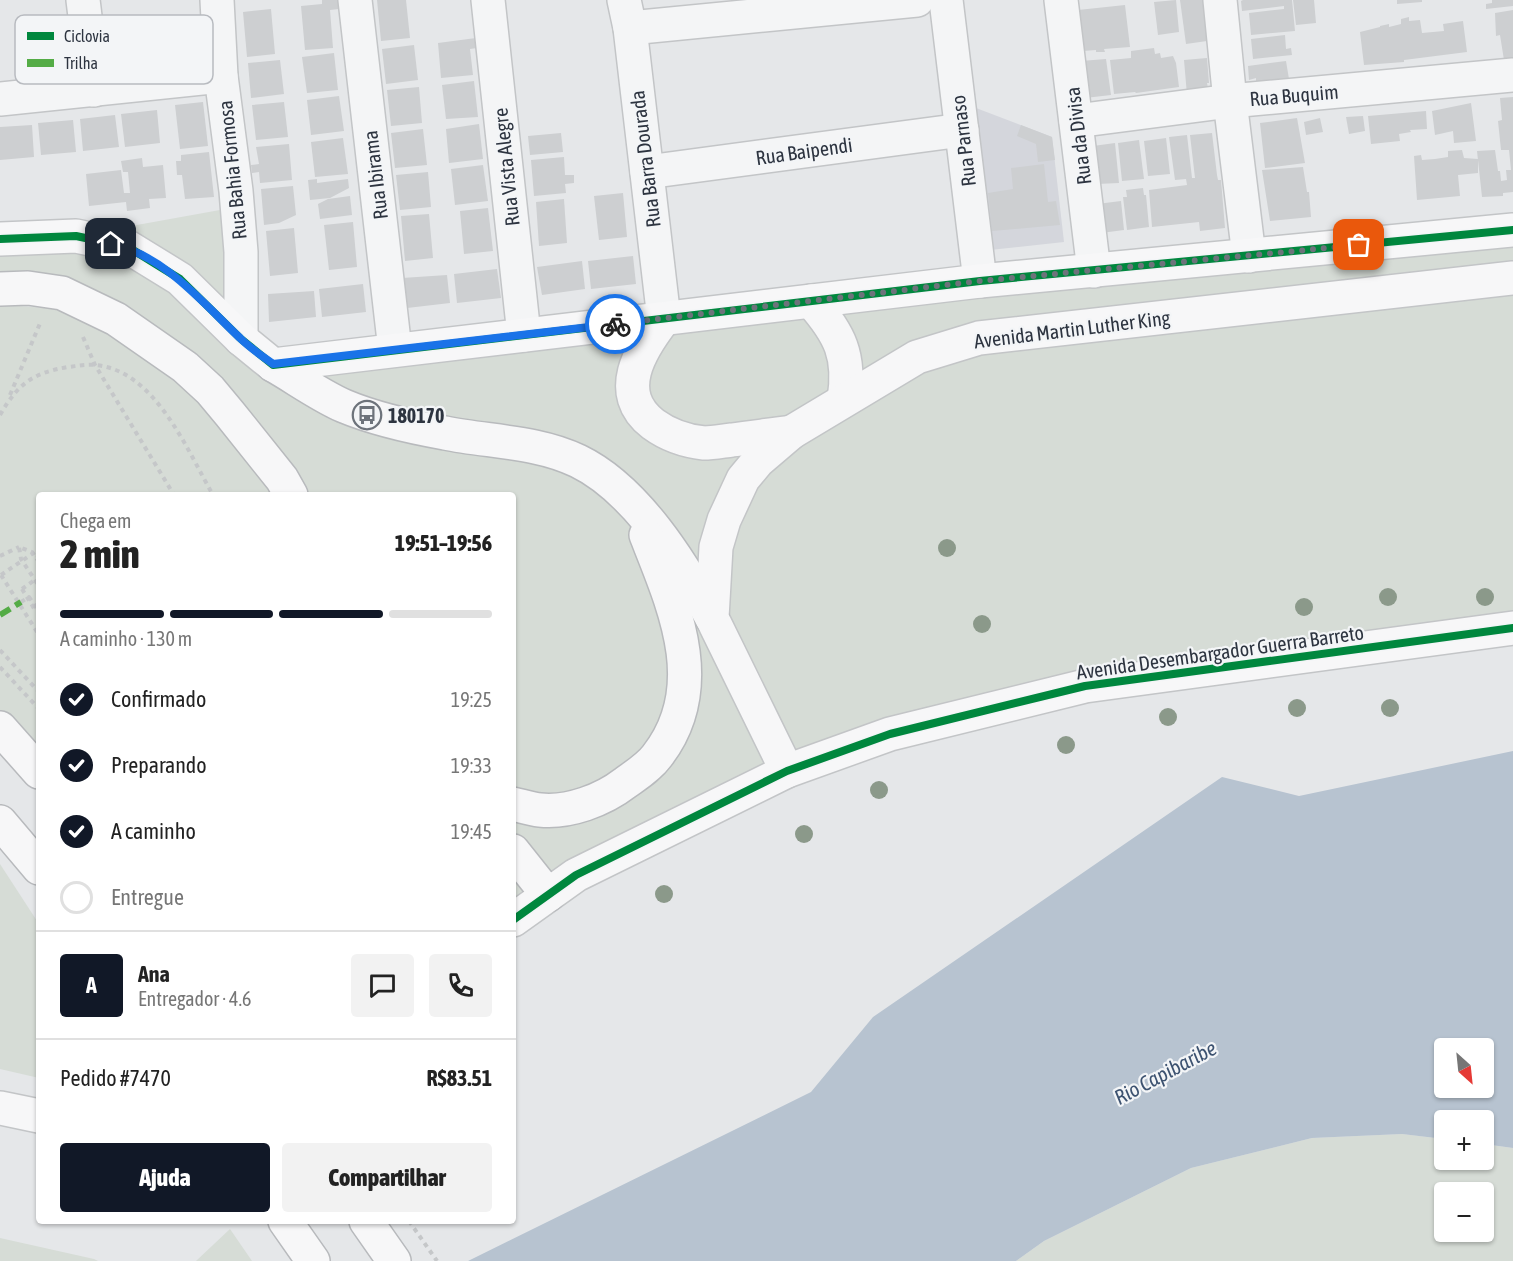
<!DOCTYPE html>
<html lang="pt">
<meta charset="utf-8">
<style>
body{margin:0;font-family:"Asap Condensed",sans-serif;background:#f2f2f2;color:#222;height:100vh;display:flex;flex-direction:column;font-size:22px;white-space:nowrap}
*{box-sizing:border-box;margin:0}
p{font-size:20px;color:#767676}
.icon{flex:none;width:33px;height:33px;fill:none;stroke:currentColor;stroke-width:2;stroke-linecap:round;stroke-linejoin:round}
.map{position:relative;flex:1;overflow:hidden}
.panel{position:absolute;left:36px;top:492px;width:480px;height:732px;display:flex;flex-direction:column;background:#fff;border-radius:6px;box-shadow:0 2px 4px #0004}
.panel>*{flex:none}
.needle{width:39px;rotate:153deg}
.buttons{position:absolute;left:1434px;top:1038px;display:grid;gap:12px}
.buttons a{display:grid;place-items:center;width:60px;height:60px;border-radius:6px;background:#fff;box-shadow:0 2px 4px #0004;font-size:30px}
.pin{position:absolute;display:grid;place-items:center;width:51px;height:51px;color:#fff;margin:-26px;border-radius:12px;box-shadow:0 3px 9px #0006}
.courier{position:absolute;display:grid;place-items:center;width:60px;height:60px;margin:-30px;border:4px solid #1a73e8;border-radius:50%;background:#fff;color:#222;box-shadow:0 2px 8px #0007}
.head em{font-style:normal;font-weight:800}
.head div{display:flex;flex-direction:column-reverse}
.head{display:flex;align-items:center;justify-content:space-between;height:102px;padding:0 24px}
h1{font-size:39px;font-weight:800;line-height:45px}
.bar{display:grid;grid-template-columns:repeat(4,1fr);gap:9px 6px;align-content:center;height:72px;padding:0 24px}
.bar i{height:8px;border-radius:4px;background:#e0e0e0}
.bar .on{background:#111827}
.bar p{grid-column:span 4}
.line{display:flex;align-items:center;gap:15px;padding:0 24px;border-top:2px solid #e0e0e0}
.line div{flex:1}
.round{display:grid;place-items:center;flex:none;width:63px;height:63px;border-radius:6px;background:#f2f2f2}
ol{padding:0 24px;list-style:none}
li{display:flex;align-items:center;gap:18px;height:66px}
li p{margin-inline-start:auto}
li .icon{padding:6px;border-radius:50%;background:#111827;color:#fff;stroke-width:4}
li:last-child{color:#767676}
li i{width:33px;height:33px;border:3px solid #e0e0e0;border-radius:50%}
.action{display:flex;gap:12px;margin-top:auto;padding:12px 24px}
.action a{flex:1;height:69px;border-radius:6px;background:#111827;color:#fff;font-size:24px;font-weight:800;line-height:69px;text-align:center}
.action a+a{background:#f2f2f2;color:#222}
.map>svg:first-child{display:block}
.built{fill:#d4d6dc}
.green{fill:#d6dcd6;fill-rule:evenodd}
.water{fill:#b7c3d0;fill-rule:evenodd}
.building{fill:#cdcfd1}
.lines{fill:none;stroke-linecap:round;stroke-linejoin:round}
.street-casing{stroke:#c3c5c7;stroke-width:36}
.secondary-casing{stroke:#c3c5c7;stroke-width:36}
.highway-casing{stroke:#b8babd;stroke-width:36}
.path{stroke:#c5c7c9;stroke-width:4;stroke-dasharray:4.5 4.5;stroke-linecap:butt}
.street{stroke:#f4f5f6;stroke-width:33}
.secondary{stroke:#f7f7f8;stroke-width:33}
.highway{stroke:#f7f7f8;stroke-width:33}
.path-bridge{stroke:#c5c7c9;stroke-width:4;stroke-dasharray:4.5 4.5;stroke-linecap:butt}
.quiet{stroke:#54ac46;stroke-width:6;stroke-dasharray:12 6;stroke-linecap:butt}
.cycleway-casing{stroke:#f3f5f7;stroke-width:11}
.cycleway{stroke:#00873e;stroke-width:8}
.tree{fill:#8b998a}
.done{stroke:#6d737b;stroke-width:6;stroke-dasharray:0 10.8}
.route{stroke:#1a73e8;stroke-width:8}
.labels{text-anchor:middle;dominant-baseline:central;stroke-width:4.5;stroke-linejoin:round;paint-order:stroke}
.street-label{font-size:20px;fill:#2d3440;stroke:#f3f5f7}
.poi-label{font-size:20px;font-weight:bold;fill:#2d3440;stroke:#f3f5f7;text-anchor:start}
.water-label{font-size:21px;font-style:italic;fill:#3c5270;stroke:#f3f5f7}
.key{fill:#f3f5f7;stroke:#b8bbc0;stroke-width:1.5}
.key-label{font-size:16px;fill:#2d3440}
</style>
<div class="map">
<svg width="1513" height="1261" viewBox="0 0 1513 1261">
<rect width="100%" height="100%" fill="#e5e7e9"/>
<polygon class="built" points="976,108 1052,137 1064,242 990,250"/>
<g class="green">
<polygon points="231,208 241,339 273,365 1513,230 1513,627 890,734 513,920 513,495 39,495 39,765 0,718 0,306 7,305 71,310 0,287 0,239 76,236"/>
<polygon points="0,864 39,924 39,1078 0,1069"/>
<path d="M 1402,1134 L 1444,1139 L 1444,1160 L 1484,1160 L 1484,1144 L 1513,1148 L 1513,1261 L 1016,1261 L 1044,1241 L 1191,1168 L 1312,1138 ZM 1444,1192 L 1484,1192 L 1484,1232 L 1444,1232 Z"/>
<polygon points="230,1229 252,1261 196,1261"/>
<polygon points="0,1238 94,1259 98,1261 0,1261"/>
</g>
<path class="water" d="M 1513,751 L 1513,1148 L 1484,1144 L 1484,1120 L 1444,1120 L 1444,1139 L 1402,1134 L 1312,1138 L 1191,1168 L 1044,1241 L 1016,1261 L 468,1261 L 811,1092 L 873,1017 L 1222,777 L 1299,796 ZM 1444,1048 L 1484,1048 L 1484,1088 L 1444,1088 Z"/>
<g class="building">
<polygon points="322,0 339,0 339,9 330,10 333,48 305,50 301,6 322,4"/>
<polygon points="377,0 406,0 410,38 381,41"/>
<polygon points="1176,0 1179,32 1158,35 1154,2"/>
<polygon points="1180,0 1203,0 1207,41 1186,44"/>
<polygon points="1243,0 1292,0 1295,31 1251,35 1249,13 1284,9 1284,6 1242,11 1241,1"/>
<polygon points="1293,0 1314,0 1316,23 1296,25"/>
<polygon points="1397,0 1422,0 1422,2 1397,4"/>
<polygon points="1492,0 1513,0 1513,6 1486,9 1486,4 1492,3"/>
<polygon points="1125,5 1130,47 1104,49 1105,52 1096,52 1096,50 1083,51 1078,10"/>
<polygon points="271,9 275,54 247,57 243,12"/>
<polygon points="1513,10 1513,59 1504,60 1500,35 1496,36 1495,13"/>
<polygon points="1409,17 1409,21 1420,20 1422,33 1444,31 1443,24 1463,21 1467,52 1404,60 1404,62 1364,65 1360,32 1380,27 1380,26 1389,24 1389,27 1401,24 1401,19"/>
<polygon points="1285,35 1286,49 1291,48 1292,55 1253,59 1251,39"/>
<polygon points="476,38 477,48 470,49 473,75 441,78 438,43"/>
<polygon points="414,45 418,80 386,84 382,49"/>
<polygon points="1154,48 1155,54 1160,53 1161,58 1173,56 1176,63 1179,87 1136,93 1135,92 1114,94 1110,60 1131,58 1131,51"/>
<polygon points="334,53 338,90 307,93 302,57"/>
<polygon points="1207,58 1209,83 1207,83 1209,93 1187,95 1184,60"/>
<polygon points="1106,59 1111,95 1085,98 1081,61"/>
<polygon points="280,60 284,94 251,98 248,63"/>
<polygon points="1286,61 1289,79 1256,83 1256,78 1249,80 1248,66"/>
<polygon points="474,81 478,117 446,119 442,85"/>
<polygon points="419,87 422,123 391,126 387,90"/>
<polygon points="339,96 344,131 311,135 307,100"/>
<polygon points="1513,97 1513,192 1503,193 1503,196 1482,197 1477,151 1495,150 1498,171 1500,171 1501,181 1507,180 1506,170 1511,170 1509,150 1501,150 1498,121 1502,120 1500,98"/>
<polygon points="203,102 208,146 180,149 175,105"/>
<polygon points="284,102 288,137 256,140 252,105"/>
<polygon points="1471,103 1476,141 1454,143 1453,131 1435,135 1432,111"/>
<polygon points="157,110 160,143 125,147 121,114"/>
<polygon points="1426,111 1427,129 1410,130 1411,132 1399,134 1400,141 1371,144 1368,116"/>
<polygon points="115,115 119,147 83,151 80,119"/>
<polygon points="1363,116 1365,131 1349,134 1346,117"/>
<polygon points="1297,118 1305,163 1265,168 1260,123"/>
<polygon points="1320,118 1323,132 1306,135 1304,122"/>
<polygon points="73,120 76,152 41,155 38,123"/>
<polygon points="479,124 483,159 449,163 446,129"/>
<polygon points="32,125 34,157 0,160 0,127"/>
<polygon points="1021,125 1052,137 1055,160 1038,162 1036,144 1017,136"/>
<polygon points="423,129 427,165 395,168 391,133"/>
<polygon points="561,133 563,152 530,155 528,136"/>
<polygon points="1212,133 1217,175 1218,180 1221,180 1225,228 1200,231 1199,222 1152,227 1149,190 1187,185 1186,179 1175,180 1169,137 1187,135 1192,178 1195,178 1190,135"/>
<polygon points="343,138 348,174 315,177 311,142"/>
<polygon points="1166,138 1170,174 1148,176 1144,141"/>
<polygon points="1139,140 1144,179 1122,181 1118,143"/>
<polygon points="1115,143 1119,183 1097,184 1093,146"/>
<polygon points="289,144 292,180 260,183 259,172 252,173 251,165 259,164 256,147"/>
<polygon points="1462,150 1464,158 1478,159 1478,173 1458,175 1460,196 1417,200 1414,156 1421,155 1422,160 1435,159 1448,157 1448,151"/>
<polygon points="209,152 214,197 185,199 182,175 177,175 176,161 181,161 181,155"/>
<polygon points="564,157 565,175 574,175 574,183 565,184 566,193 534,196 531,160"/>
<polygon points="142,158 143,167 163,165 166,198 149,199 150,208 127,211 126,202 89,206 86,174 121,170 124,193 130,193 128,172 123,172 121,161"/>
<polygon points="1044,164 1048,202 1056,201 1060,225 992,231 988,193 1013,189 1011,168"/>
<polygon points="483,165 488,201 455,205 451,169"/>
<polygon points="1303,167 1307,192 1309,192 1311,217 1270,221 1262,170"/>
<polygon points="428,172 431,207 400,210 396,175"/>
<polygon points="317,179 317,183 348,179 349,188 330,198 310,200 308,180"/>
<polygon points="293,186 296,215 279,223 264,225 261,189"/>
<polygon points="1143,188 1144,195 1146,195 1149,227 1127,230 1123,197 1127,197 1126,190"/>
<polygon points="623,193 627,237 599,240 594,196"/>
<polygon points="350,196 352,215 320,219 318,204 328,199"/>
<polygon points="564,199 567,243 539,246 536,202"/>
<polygon points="1121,201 1124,230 1101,233 1097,204"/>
<polygon points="488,208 493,251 464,254 460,211"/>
<polygon points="429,214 433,258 405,261 401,216"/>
<polygon points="353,222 357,267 329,270 324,225"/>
<polygon points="294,228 298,273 270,276 266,231"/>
<polygon points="633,256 636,284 591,289 588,261"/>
<polygon points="582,261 585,289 542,295 537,267"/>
<polygon points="497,269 501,298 457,303 454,274"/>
<polygon points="447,275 450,303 407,308 402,278"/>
<polygon points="363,284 366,312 322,317 319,289"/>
<polygon points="314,291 316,317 269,322 268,294"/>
</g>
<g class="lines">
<g class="street-casing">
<g id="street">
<polyline points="83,0 94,90"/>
<polyline points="217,0 221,76 236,191 241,252 241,339"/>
<polyline points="355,0 395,350"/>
<polyline points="488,0 524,335"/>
<polyline points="624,0 630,28 664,319"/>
<polyline points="946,0 980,281"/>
<polyline points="1061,0 1094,271"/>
<polyline points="1220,0 1230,101 1249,256"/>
<polyline points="630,28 917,0"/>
<polyline points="0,99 221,76"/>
<polyline points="1076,121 1230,101 1513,75"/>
<polyline points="647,172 962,130"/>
</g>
</g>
<g class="secondary-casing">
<g id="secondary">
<polyline points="0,239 76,236 128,247 180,279 241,339 273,365 980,281 1513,230"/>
<path d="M 811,301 C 840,334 851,356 844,400"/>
<path d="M 664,319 C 640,350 613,393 653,424 C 668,435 685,441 704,443 C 713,443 723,441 732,440 C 752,437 772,435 792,432"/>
<polyline points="787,771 712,618 716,547 724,520 743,479 758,461 792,432 917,357 979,338 1513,278"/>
<polyline points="513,920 576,875 787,771 890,734 1085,686 1513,628"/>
<polyline points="0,1108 39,1116"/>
</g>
</g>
<g class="highway-casing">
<g id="highway">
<polyline points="0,289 28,288 62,293 116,319 185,367 210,390 230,414 282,479 291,495"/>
<path d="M 273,365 C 296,378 319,395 344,406 C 375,419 411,427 445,433 C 488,442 537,441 578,461 C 636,489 682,563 712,618"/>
<polyline points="0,728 39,772"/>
<path d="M 513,804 C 522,806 531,809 540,810 C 569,813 603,800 625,783 C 636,775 649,767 657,756 C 711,687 674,606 646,535"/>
<polyline points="0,822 39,868"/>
<polyline points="513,851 548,895"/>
<polyline points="285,1221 313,1261"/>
<polyline points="366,1221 394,1261"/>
</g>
</g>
<g class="path">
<polyline points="83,337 95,365 174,495"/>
<polyline points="10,395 41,321"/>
<path d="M 0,415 C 18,384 32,373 68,367 C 77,366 86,364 95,365 C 155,370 187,450 213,495"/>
<polyline points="0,556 19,547"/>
<polyline points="39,562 32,552 19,547 21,559 39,586"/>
<polyline points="1,575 39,635"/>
<polyline points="22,589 35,610 39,607"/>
<polyline points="0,650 39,692"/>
<polyline points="0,667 39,709"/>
<polyline points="409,1221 437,1261"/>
</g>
<use href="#street" class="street"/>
<use href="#secondary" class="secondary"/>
<use href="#highway" class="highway"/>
<g class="path-bridge">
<polyline points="1,575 35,552 39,558"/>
<polyline points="22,589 36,579"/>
<polyline points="21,602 29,597 38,610"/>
</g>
<polyline class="quiet" points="0,615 21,602"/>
<g class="cycleway-casing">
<g id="cycleway">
<polyline points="0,239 76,236 128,247 180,279 241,339 273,365 980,281 1513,230"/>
<polyline points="513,920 576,875 787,771 890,734 1085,686 1513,628"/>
</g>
</g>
<use href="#cycleway" class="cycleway"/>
</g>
<g class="tree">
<circle cx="947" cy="548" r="9"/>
<circle cx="1388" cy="597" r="9"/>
<circle cx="1485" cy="597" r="9"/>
<circle cx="1304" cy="607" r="9"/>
<circle cx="982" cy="624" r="9"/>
<circle cx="1297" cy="708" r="9"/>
<circle cx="1390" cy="708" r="9"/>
<circle cx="1168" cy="717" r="9"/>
<circle cx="1066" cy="745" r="9"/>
<circle cx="879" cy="790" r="9"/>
<circle cx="804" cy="834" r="9"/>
<circle cx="664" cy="894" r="9"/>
</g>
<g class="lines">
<polyline class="done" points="615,324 980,281 1359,245"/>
<path class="route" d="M 111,244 C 164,255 202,302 240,338 C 250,348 262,356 273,364 L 615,324"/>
</g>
<defs>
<g id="bus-ring" transform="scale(1.5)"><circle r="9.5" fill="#f3f5f7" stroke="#6d737b" stroke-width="1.5"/><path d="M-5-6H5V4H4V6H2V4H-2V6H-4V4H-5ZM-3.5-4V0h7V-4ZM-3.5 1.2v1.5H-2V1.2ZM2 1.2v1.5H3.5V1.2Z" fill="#6d737b"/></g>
</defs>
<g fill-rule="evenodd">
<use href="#bus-ring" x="367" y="415"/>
</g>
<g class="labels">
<g class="street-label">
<text transform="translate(1294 95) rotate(-5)">Rua Buquim</text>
<text transform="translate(1078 136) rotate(-97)">Rua da Divisa</text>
<text transform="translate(963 141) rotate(-97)">Rua Parnaso</text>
<text transform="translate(804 151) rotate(-8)">Rua Baipendi</text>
<text transform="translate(645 159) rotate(-97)">Rua Barra Dourada</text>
<text transform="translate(506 167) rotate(-96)">Rua Vista Alegre</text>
<text transform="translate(232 170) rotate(-96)">Rua Bahia Formosa</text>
<text transform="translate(375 175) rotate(-97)">Rua Ibirama</text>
<text transform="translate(1072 329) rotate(-7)">Avenida Martin Luther King</text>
<text transform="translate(1220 652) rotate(-8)">Avenida Desembargador Guerra Barreto</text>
</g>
<g class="poi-label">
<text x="388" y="415">180170</text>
</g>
<g class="water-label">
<text transform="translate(1165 1072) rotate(-28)">Rio Capibaribe</text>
</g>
</g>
<rect x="15" y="15" width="198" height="69" rx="9" class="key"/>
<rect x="27" y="32" width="27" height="8" fill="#00873e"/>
<rect x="27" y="59" width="27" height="8" fill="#54ac46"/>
<g class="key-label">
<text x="64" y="42">Ciclovia</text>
<text x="64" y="69">Trilha</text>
</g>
</svg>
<div class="buttons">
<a><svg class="needle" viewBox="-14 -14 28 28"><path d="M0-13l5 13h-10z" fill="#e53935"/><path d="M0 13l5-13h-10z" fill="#767676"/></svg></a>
<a>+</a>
<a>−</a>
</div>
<div class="pin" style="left:1359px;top:245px;background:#ea580c"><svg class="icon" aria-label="bag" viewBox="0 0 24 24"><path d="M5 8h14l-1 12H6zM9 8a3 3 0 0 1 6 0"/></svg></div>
<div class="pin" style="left:111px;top:244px;background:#1f2937"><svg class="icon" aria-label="home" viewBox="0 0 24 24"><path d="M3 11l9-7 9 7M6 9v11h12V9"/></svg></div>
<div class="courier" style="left:615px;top:324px"><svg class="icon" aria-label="bike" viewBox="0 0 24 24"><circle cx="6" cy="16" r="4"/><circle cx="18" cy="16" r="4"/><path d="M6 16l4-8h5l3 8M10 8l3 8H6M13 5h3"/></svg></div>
<section class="panel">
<div class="head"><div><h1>2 min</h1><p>Chega em</p></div><em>19:51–19:56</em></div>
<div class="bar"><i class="on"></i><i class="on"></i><i class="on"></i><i></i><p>A caminho · 130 m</p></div>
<ol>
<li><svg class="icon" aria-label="check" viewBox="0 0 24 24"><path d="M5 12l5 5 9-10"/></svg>Confirmado<p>19:25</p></li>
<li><svg class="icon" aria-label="check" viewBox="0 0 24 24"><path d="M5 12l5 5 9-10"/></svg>Preparando<p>19:33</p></li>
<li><svg class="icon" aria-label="check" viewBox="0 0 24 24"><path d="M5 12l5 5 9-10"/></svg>A caminho<p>19:45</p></li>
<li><i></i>Entregue</li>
</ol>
<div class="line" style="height:108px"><b class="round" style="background:#111827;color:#fff">A</b><div><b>Ana</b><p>Entregador · 4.6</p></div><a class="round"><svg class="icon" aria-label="chat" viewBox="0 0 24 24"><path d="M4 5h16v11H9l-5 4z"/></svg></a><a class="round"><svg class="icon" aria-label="phone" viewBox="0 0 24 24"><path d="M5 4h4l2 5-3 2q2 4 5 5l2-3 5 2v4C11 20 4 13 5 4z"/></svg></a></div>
<div class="line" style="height:78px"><div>Pedido #7470</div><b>R$83.51</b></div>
<div class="action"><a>Ajuda</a><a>Compartilhar</a></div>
</section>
</div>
